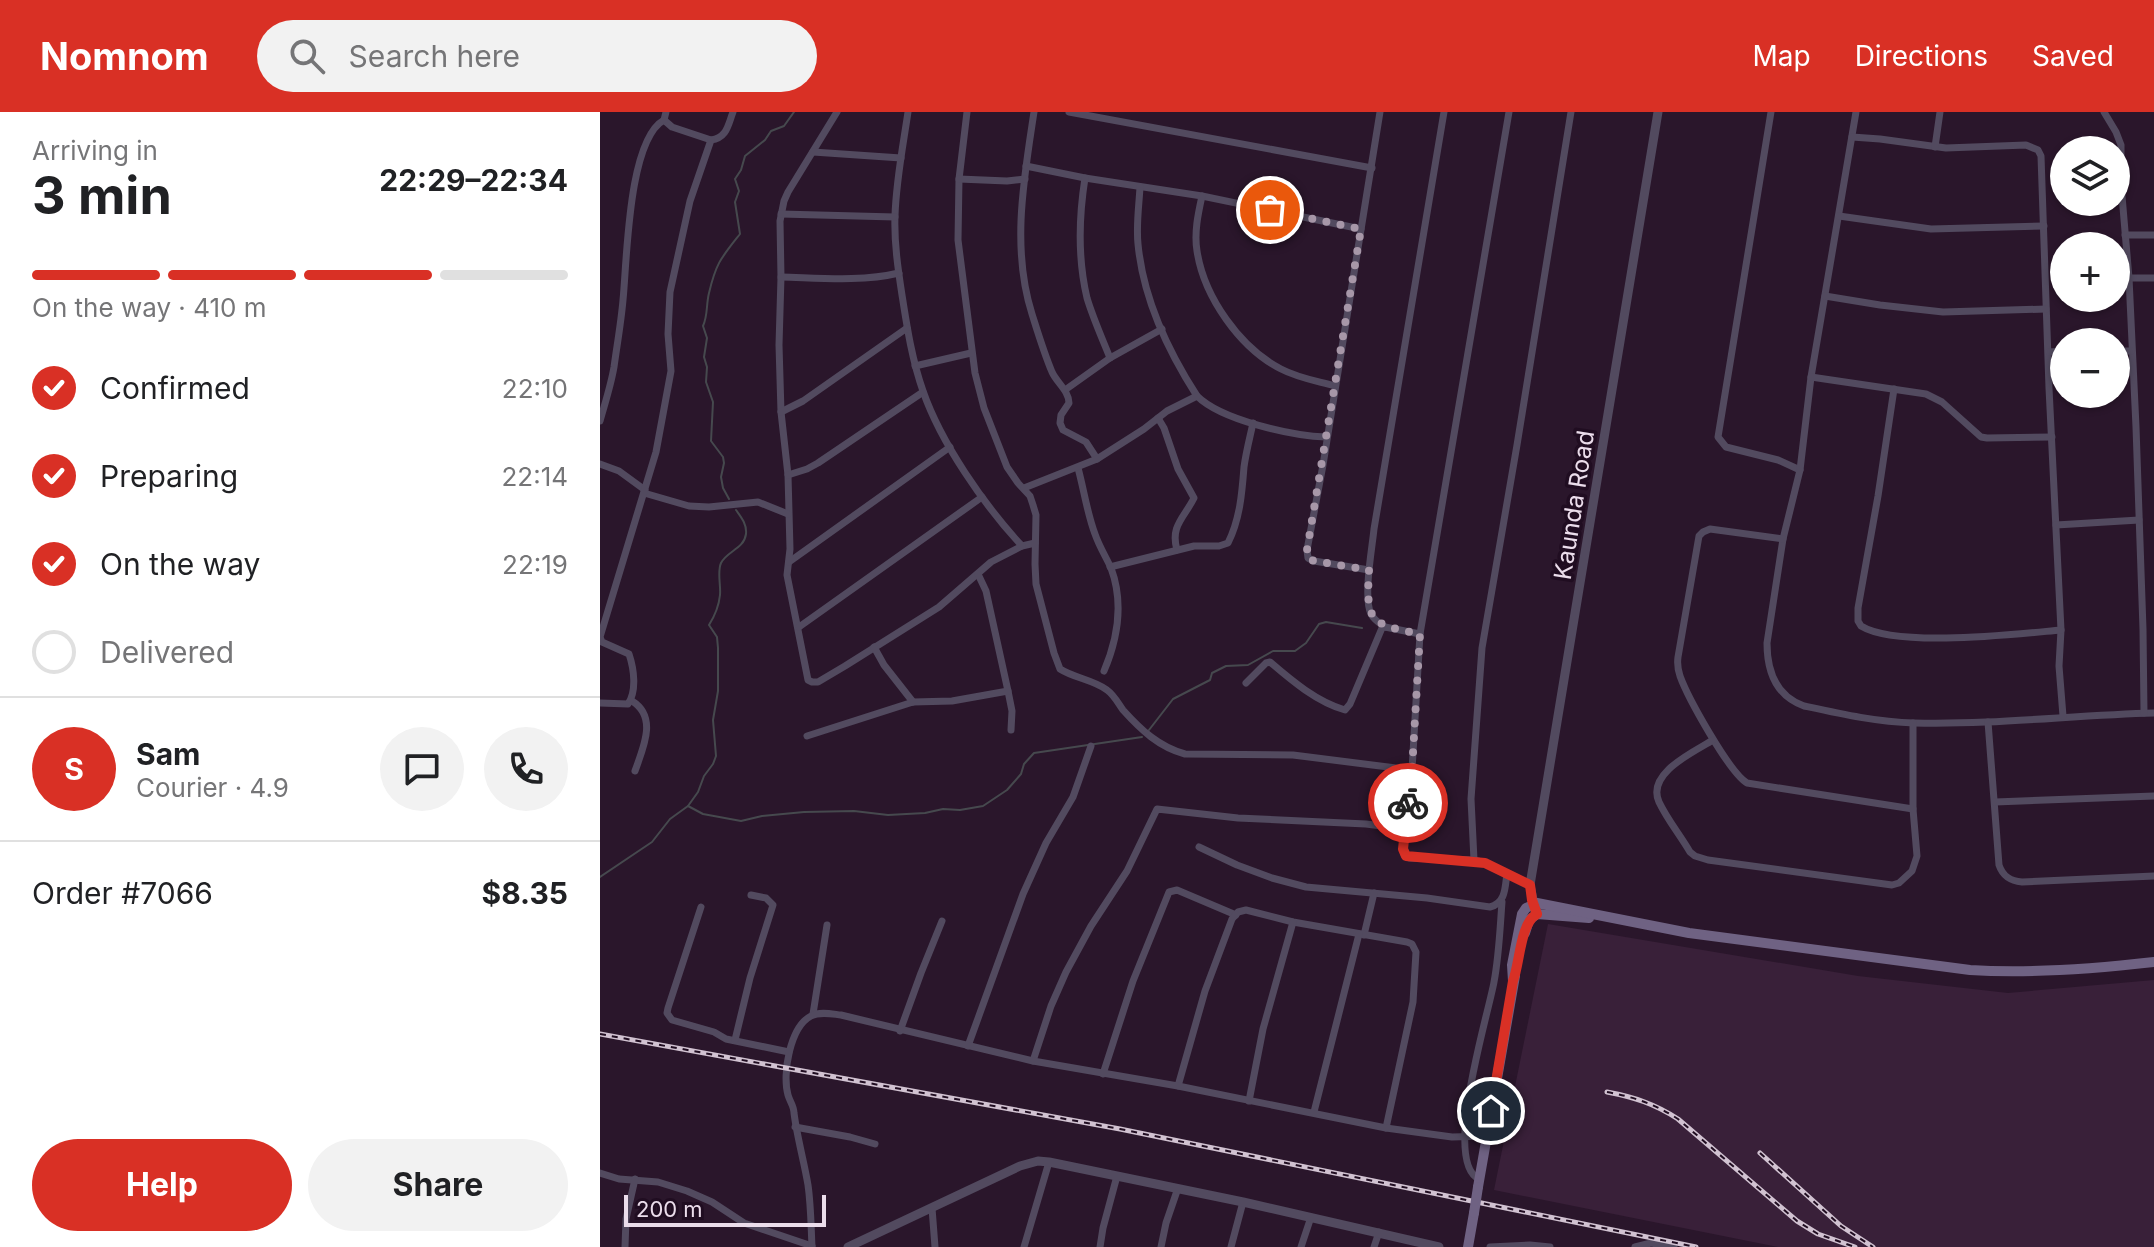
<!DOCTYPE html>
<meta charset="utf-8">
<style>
body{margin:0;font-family:Inter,sans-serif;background:#f2f2f2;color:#202124;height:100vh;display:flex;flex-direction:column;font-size:30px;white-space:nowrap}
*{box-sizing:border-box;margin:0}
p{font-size:26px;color:#757577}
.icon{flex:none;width:44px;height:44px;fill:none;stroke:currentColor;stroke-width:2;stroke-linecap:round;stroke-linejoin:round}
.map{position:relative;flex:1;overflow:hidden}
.details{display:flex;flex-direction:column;background:#fff;width:600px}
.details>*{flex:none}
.fabs{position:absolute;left:1450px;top:24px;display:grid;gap:16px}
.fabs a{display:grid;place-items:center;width:80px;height:80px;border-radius:50%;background:#fff;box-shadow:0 2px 6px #0004;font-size:40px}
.scale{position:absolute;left:24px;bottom:20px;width:202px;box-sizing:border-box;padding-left:8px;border:4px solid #ebddeb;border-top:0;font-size:22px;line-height:28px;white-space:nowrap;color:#ebddeb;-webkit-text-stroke:6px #200d21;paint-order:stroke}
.pin{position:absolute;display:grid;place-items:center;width:68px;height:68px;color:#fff;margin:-34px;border:4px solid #fff;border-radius:50%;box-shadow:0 2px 8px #0007}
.courier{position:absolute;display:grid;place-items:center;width:80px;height:80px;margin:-40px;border:6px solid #d93025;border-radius:50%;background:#fff;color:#222;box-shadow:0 2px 10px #0007}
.overview em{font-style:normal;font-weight:700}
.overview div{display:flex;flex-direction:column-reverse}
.overview{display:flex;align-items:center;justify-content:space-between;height:136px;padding:0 32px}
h1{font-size:52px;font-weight:700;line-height:60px}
.bar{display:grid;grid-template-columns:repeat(4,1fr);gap:12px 8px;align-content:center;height:96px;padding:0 32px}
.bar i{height:10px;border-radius:6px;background:#e0e0e0}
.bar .selected{background:#d93025}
.bar p{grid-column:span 4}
.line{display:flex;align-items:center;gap:20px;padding:0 32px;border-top:2px solid #e0e0e0}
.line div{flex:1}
.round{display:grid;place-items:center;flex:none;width:84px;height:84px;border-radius:42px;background:#f2f2f2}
ol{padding:0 32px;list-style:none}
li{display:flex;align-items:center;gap:24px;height:88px}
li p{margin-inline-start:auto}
li .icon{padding:8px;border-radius:50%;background:#d93025;color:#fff;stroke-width:4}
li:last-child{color:#757577}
li i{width:44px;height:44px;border:4px solid #e0e0e0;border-radius:50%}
.primary-button{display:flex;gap:16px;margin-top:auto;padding:16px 32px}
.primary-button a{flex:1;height:92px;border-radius:48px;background:#d93025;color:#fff;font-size:32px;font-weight:700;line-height:92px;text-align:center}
.primary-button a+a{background:#f2f2f2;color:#202124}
header{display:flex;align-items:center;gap:48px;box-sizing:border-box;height:112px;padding:0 40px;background:#d93025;color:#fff}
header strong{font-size:38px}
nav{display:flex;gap:44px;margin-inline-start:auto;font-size:28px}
.search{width:560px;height:72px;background:#f2f2f2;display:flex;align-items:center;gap:20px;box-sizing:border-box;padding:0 28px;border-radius:44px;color:#757577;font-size:30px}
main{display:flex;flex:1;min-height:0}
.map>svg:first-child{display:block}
.built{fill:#392039}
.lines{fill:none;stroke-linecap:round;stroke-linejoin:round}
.stream{stroke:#46494e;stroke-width:2}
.minor{stroke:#524a5f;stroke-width:7}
.tertiary{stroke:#524a5f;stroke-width:9}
.secondary{stroke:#6f6283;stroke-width:10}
.rail-casing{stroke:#d1c2d1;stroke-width:5}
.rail{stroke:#200d21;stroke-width:2;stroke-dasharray:6;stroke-linecap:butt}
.secondary-bridge{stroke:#6f6283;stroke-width:10}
.done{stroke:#a797a8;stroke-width:8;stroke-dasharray:0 14.4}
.route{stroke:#d93025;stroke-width:10}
.labels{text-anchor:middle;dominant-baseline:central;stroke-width:7;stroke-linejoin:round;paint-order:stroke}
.street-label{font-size:24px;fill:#ebddeb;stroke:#200d21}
</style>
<header>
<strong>Nomnom</strong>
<div class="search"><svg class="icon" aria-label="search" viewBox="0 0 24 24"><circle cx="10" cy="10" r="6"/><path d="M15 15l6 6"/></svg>Search here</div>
<nav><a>Map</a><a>Directions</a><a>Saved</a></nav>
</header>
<main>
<section class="details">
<div class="overview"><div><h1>3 min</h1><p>Arriving in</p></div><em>22:29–22:34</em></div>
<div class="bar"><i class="selected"></i><i class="selected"></i><i class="selected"></i><i></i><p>On the way · 410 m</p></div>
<ol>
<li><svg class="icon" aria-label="check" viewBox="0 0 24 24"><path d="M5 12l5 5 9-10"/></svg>Confirmed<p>22:10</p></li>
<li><svg class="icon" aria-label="check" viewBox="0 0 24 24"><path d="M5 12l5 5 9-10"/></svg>Preparing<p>22:14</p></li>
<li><svg class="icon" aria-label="check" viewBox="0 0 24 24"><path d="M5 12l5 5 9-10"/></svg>On the way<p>22:19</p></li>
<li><i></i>Delivered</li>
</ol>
<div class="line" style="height:144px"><b class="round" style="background:#d93025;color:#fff">S</b><div><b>Sam</b><p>Courier · 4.9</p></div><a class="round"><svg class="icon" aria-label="chat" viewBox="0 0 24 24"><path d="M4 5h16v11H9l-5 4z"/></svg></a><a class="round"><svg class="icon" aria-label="phone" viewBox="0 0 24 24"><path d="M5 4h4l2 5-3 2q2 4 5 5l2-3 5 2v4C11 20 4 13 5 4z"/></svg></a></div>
<div class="line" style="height:104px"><div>Order #7066</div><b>$8.35</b></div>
<div class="primary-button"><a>Help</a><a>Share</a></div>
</section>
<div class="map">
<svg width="1554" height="1135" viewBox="0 0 1554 1135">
<rect width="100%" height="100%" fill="#2a162b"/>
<polygon class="built" points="948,812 1258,864 1408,881 1554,868 1554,1135 1178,1135 894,1078"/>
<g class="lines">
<g class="stream">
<path d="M 129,387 L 123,376 L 121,365 L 124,351 L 123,345 L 111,329 L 113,290 L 106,270 L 107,255 L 104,245 L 107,226 L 103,214 C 108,203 106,193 109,181 C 116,151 121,146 140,122 L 135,90 L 139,79 L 135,67 L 141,58 L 145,44 L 165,28 L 171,19 L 184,14 L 194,0"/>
<polyline points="549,618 573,587 610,568 612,561 626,554 648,553 673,539 695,539 706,531 719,512 726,510 762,516"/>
<polyline points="88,694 103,702 141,709 162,704 204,700 254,699 288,703 325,701 343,697 360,698 383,694 407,678 421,662 424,652 434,641 542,625"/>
<path d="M 0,765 L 52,730 L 70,707 L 88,694 L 98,680 L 104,664 L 113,652 L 116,644 L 113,608 L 118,579 L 118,536 L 117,525 L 109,513 C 114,505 119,493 120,483 C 121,473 117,460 121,451 C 127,439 144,437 146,422 C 147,412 141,405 136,398"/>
</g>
<g class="minor">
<path d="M 66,0 L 64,8 L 72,15 L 111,28 C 127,26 128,13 133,0"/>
<polyline points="237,0 188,80 184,89 180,109 181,165 179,233 181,300 188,363 190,437 187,463 208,568 212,570 218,570 245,554 339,495 391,450 422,434 435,431"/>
<path d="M 308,0 C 303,34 296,69 295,104 C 294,130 298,157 302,183 C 307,215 312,248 323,279 C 341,331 384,393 422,434"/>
<path d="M 367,0 L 359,67 L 358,128 L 375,261 L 384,296 L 407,355 L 418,371 L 430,384 L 433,393 L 436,403 L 435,452 L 436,472 L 454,541 L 460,557 C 474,566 494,568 507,578 C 514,583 518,591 523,598 C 541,618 559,635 585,642 L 693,643 L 812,658"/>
<path d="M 434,0 C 424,66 411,136 432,202 C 438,221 444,241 452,260 C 457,271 469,279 469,291 L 461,303 L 460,311 L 463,318 L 486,330 L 497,347"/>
<polyline points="469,0 772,56"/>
<polyline points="909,0 820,522 812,658 803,737 804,742 809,746 874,748 885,751 930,773"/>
<polyline points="1171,0 1118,325 1126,335 1178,348 1200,358"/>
<path d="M 1256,0 L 1211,265 L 1200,358 L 1183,427 L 1167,531 C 1167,559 1176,584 1204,594 C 1241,602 1277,610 1314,611 C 1394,613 1474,603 1554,601"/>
<polyline points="1504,0 1516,20 1521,33 1521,72 1529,166 1536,315 1543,517 1544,601"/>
<polyline points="1252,25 1280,27 1346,36 1426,33 1438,38 1441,44 1449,276 1461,518 1459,554 1463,604"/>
<polyline points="1335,35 1340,0"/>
<polyline points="213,40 301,46"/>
<polyline points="426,54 485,66 602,84 761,117"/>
<path d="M 485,66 C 479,104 478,148 487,186 C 493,206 502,226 510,246"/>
<polyline points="359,67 407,69 425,67"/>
<path d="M 540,75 C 539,94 536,113 538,132 C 543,185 568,239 597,284 C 621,308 692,324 726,325"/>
<path d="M 602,84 C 598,102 594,121 597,139 C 604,185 640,236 681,257 C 698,266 717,269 735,274"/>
<polyline points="181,102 295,105"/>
<polyline points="1239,104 1331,117 1444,114"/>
<polyline points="1525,123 1554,123"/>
<path d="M 181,165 C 220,166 261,170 299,161"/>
<polyline points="1529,166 1554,166"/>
<polyline points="1225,184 1280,193 1343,200 1446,197"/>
<polyline points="1516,239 1531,239"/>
<polyline points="1449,240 1464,239"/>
<polyline points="315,254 371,241"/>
<polyline points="1211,265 1326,282 1342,290 1381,325 1387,326 1452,325"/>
<path d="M 1294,277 L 1278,384 L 1258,496 L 1258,509 L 1261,514 C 1297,536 1416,522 1461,518"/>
<polyline points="465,278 510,246 562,217"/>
<polyline points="181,300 203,289 307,216"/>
<path d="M 558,306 L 564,316 L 578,357 L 594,386 C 584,406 570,414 577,438"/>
<path d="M 0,309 C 5,291 11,273 14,255 C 17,233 21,211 23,188 C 27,149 28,28 64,8"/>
<polyline points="0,352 19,359 45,378"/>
<path d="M 478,356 C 484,378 487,401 495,422 C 499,434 506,445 511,456 C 524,491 518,526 504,559"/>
<polyline points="188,363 207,357 218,351 323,280"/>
<polyline points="424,376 497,347 544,317 567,299 597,284"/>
<polyline points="44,381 89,394 109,395 158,390 188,402"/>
<polyline points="1456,413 1539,408"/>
<path d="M 1183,427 L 1110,417 L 1103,420 L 1099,424 L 1078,545 C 1077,552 1078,558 1080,564 C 1088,586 1129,660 1147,671 L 1313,697"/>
<polyline points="189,450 350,335"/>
<path d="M 510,455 L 594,434 L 619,434 L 628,431 C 640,407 642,381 644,355 C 646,340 650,325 653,311"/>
<polyline points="769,458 714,449 708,446 707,438 723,353 780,0"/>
<polyline points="199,515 382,385"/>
<path d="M 785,515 C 779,511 774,508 771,502 C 763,485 772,437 774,417 L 844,0"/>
<polyline points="274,535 284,553 313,590"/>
<path d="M 646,571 L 666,551 L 670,550 C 692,569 717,590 745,598 L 750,592 L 782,516 L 785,515 L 820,522"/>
<polyline points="408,579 412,599 411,618"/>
<path d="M 32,589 C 58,605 43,636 35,659"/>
<path d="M 0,591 L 28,592 C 37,579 34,557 29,542 L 2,530 L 0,525 L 56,340 L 71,259 L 68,222 L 70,180 L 90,89 L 111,28"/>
<path d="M 1388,610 L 1399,753 C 1403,765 1411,769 1422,770 L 1554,764"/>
<polyline points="207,624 313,590 352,589 408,579 386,479 378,462"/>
<path d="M 1113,628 C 1094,640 1046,661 1059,690 C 1067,707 1080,723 1090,740 L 1095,744 L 1108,748 L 1292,773 L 1299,771 L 1312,759 L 1317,744 L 1313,697 L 1313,611"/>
<polyline points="1395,690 1554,684"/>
<path d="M 599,735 L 637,753 L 672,766 L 706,775 L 827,786 L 890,795 C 906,791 905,775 907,761"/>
<polyline points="874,748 871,687 882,536 917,333 971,0"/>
<polyline points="101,795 68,896 67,901 72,908 114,920 126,927 189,940"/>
<polyline points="764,823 774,781"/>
<polyline points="213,902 227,813"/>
<polyline points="300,919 321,861 342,809"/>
<polyline points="135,928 150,866 173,793 166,786 151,783"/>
<polyline points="368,934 423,782 446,731 473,685 491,634"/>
<polyline points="433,949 451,894 466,860 491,814 527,759 557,697 638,706 766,712 805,717"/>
<polyline points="503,962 533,869 569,780 577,778 636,803"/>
<polyline points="578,974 605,879 632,807 638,800 646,798 693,810 807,830 812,832 816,840 813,890 786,1016"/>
<polyline points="649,989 663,917 693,810"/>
<polyline points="714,1000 759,822"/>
<polyline points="195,1015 250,1025 275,1032"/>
<polyline points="0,1061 19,1067 58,1070 87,1079 112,1090 144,1111 212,1134"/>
<path d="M 879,1067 C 842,1050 888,904 894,870 C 899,844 900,816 902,790"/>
<polyline points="332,1096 335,1135"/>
<polyline points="25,1135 26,1107 35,1067"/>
<path d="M 212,1135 C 211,1115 211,1094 208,1073 C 204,1049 197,1025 194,1001 C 194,994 190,990 188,983 C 182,962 190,915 211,904 C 220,899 232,902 241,903 L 433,949 L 578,974 L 786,1016 L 852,1025 L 887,1024"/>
<polyline points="424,1135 449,1050"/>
<polyline points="500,1135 503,1116 517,1064"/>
<polyline points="561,1135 566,1111 578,1076"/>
<polyline points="631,1135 643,1090"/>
<polyline points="701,1135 711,1105"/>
<polyline points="774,1135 779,1120"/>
<polyline points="890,1135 930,1133 950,1135"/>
<polyline points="1035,1135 1051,1131 1074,1135"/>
</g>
<g class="tertiary">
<polyline points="935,797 930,773 1058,0"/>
<polyline points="248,1135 420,1054 438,1049 449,1050 643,1090 839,1135"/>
</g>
<g class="secondary">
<polyline points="925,821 929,808 937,802 989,806"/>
<path d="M 913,869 L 912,853 L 922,802 L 926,796 L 937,791 L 1089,821 L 1370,858 C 1431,862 1493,857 1554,850"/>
<polyline points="878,1075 915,864"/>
<polyline points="868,1135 874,1101"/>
</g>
<g class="rail-casing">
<g id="rail">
<polyline points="0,922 520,1017 1096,1135"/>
<path d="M 1007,980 C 1034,985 1055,992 1078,1007 L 1197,1109 L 1218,1122 L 1255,1135"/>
<polyline points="1160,1041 1241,1114 1273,1135"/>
</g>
</g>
<use href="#rail" class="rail"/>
<polyline class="secondary-bridge" points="874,1101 878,1075"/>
</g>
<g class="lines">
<path class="done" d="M 670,98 L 761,117 L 707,438 L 708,446 L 714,449 L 769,458 C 766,511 770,512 820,522 L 812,658 L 808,691"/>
<path class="route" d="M 808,691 L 803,737 L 806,744 L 885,751 L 930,773 L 932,788 L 937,802 C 920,811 920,851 913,869 L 891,999"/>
</g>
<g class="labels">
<g class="street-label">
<text transform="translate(974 393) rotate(-81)">Kaunda Road</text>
</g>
</g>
</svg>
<div class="fabs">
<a><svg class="icon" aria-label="layers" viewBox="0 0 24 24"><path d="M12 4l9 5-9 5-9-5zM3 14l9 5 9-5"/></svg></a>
<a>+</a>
<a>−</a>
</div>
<div class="scale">200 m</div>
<div class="pin" style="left:670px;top:98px;background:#ea580c"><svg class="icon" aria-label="bag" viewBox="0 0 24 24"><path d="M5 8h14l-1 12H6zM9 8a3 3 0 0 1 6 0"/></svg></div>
<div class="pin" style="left:891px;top:999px;background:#1f2937"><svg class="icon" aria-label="home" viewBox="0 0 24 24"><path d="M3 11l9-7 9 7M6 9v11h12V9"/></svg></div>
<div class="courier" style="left:808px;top:691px"><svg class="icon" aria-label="bike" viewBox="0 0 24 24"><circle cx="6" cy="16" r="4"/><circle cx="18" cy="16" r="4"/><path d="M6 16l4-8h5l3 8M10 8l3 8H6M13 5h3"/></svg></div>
</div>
</main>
